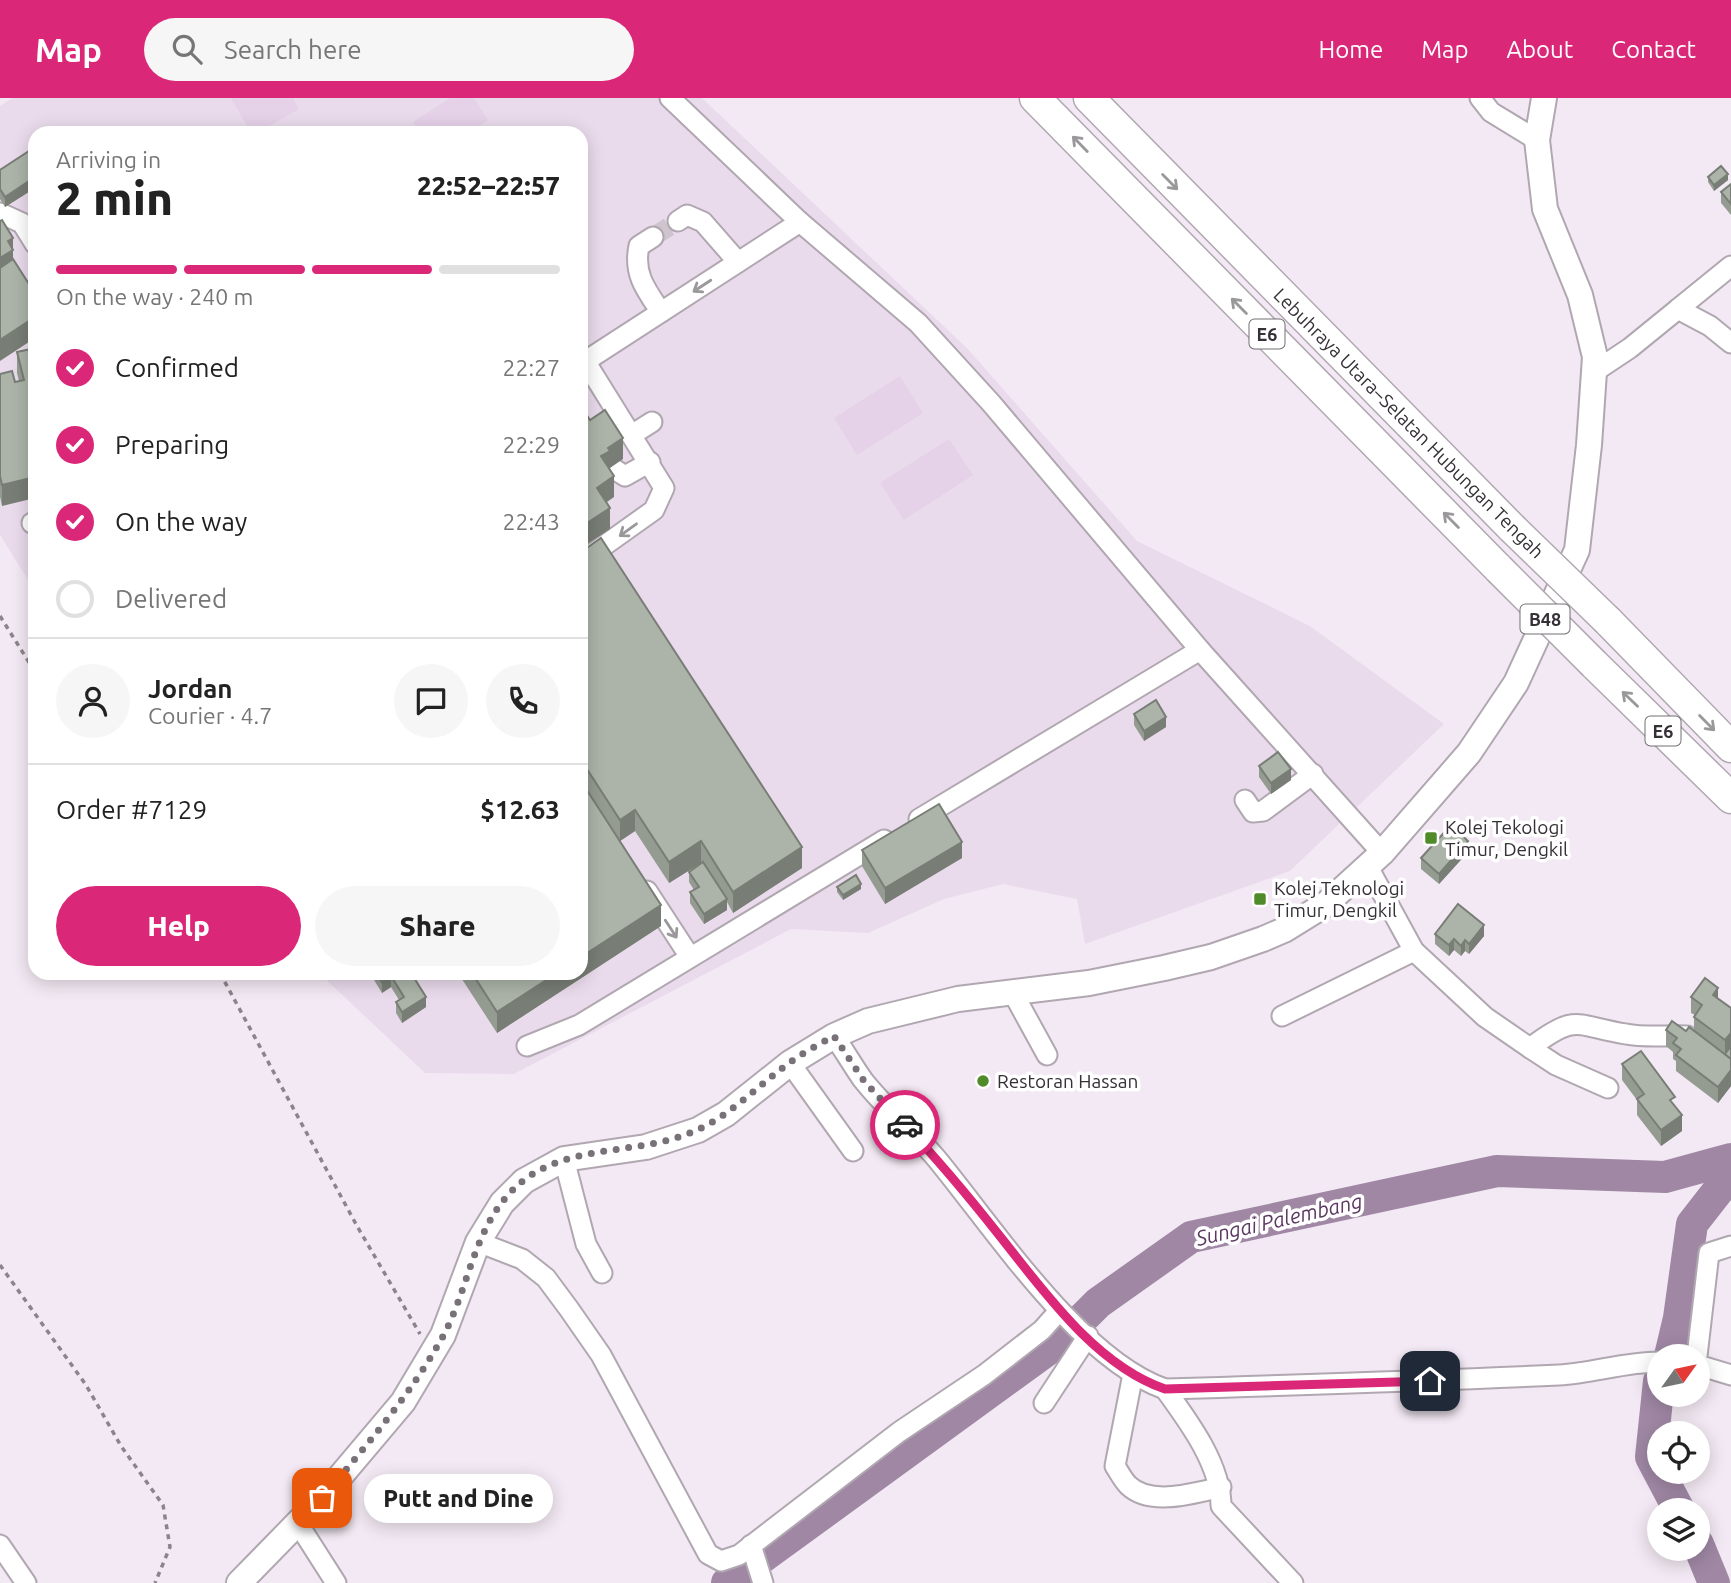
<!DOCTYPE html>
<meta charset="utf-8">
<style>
body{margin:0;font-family:Ubuntu,sans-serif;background:#f6f6f6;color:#222;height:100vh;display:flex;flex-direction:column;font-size:26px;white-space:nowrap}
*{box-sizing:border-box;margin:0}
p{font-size:23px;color:#767676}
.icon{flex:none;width:38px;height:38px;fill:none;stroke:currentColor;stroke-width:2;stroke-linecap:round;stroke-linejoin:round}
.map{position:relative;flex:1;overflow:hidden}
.side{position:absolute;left:28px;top:28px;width:560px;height:854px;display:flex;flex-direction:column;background:#fff;border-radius:21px;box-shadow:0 4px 18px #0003}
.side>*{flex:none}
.needle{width:46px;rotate:57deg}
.fabs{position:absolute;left:1647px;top:1246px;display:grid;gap:14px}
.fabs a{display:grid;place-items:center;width:63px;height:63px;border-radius:50%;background:#fff;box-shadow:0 4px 18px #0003;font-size:35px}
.pin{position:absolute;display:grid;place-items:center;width:60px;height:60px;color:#fff;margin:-30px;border-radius:14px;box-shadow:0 4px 10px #0006}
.courier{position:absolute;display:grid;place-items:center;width:70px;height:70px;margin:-35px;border:5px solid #db2777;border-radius:50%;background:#fff;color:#222;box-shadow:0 2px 9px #0007}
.bubble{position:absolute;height:49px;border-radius:24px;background:#fff;box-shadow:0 4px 18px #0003;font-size:23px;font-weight:800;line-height:49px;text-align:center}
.summary em{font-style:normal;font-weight:800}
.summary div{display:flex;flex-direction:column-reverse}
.summary{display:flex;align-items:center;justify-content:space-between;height:119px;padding:0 28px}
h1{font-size:46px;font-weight:800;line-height:52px}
.bar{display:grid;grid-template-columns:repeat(4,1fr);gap:10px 7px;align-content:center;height:84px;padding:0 28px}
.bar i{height:9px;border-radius:5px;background:#e0e0e0}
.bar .on{background:#db2777}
.bar p{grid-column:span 4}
.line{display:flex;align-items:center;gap:18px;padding:0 28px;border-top:2px solid #e0e0e0}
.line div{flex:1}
.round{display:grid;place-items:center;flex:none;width:74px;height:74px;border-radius:37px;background:#f6f6f6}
ol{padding:0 28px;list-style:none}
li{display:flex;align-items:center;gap:21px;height:77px}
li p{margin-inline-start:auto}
li .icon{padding:7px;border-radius:50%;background:#db2777;color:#fff;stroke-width:4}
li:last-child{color:#767676}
li i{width:38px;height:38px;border:4px solid #e0e0e0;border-radius:50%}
.primary-button{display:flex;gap:14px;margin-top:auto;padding:14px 28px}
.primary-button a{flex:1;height:80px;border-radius:42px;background:#db2777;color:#fff;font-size:28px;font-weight:800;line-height:80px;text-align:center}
.primary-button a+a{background:#f6f6f6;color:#222}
header{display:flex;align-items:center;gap:42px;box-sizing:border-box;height:98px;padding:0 35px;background:#db2777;color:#fff}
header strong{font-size:33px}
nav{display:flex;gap:38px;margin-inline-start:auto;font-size:24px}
.search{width:490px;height:63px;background:#f6f6f6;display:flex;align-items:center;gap:18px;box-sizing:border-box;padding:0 24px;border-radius:38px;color:#767676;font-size:26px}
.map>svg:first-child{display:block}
.built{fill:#eadbec}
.green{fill:#e5d1e8}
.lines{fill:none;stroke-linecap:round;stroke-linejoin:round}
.river{stroke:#a088a5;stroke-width:32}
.minor-tunnel{stroke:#cdc4ce;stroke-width:19;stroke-dasharray:19 10;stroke-linecap:butt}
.minor-casing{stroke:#b0a7b1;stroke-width:23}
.major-casing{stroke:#b0a7b1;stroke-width:28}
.highway-casing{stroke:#b0a7b1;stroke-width:33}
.path{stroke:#8b848c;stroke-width:3.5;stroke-dasharray:5 5;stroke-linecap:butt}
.minor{stroke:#fff;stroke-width:19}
.major{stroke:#fff;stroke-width:24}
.highway{stroke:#fff;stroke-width:30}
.highway-bridge-casing{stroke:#b0a7b1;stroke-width:33;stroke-linecap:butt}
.highway-bridge{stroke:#fff;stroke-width:30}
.wall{fill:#949b91}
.shaded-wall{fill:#787e76}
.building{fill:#acb4a9;stroke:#787e76;stroke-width:2}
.oneway{stroke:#9a989a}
.done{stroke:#787178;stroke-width:7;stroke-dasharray:0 12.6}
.route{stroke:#db2777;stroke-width:9}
.poi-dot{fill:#4f8b29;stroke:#fff;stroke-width:2.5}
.labels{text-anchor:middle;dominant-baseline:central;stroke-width:7;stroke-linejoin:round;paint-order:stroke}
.shield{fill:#fff;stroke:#726f72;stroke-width:2}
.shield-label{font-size:18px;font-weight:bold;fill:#353136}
.street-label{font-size:19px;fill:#353136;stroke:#fff}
.poi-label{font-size:19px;fill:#353136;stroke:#fff;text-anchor:start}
.water-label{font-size:21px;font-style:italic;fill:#5c3963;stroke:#fff}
</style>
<header>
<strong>Map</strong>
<div class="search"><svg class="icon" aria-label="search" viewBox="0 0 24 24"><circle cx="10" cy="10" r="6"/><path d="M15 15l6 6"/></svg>Search here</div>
<nav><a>Home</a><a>Map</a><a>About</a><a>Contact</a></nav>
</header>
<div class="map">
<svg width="1731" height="1485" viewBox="0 0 1731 1485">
<rect width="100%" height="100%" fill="#f3e9f4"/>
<polygon class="built" points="12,0 702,0 967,250 1137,443 1310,528 1444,626 1290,773 1085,846 1077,801 1003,786 944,801 868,835 791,831 514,976 425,975 319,875 581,875 581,35 35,35 35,493 0,437 0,8"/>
<g class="green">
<polygon points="231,0 293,0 299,11 257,35 251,35"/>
<polygon points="450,0 474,0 488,22 469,35 421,35 413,24"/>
<polygon points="900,278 923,315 857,357 834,320"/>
<polygon points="949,341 973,377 904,422 880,385"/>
</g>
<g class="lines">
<g class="river">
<polyline points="1670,1258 1679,1220 1692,1126 1731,1076"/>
<polyline points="1659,1283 1651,1359 1679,1412"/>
<polyline points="1698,1446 1714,1485"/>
<polyline points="727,1485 1061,1242 1098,1205 1191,1139 1497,1073 1665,1079 1731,1061"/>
</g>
<polyline class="minor-tunnel" points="653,139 678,123"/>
<g class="minor-casing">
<g id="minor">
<polyline points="670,0 800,124 918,225 991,305 1200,552 1382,755"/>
<polyline points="1480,0 1491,14 1537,42"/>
<polyline points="0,115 22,125 35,146"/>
<polyline points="678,123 687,117 703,124 738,164"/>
<path d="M 653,139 L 639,148 C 633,176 646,192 661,214"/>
<polyline points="1678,211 1731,168"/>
<polyline points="581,266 800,124"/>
<polyline points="1594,274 1630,250 1678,211 1710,228 1731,245"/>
<polyline points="633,336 652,324"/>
<polyline points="611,369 625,378 650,364"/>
<polyline points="32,425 35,425"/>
<polyline points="581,464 654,412 664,390 585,263"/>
<polyline points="1245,702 1253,714 1263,713 1313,676"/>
<polyline points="919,721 1200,552"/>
<path d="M 1368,769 L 1414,853 L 1485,919 L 1530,950 C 1577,914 1575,928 1626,936 C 1646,940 1667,937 1687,938"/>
<polyline points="647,793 690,859"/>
<polyline points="1013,895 1047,957"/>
<polyline points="1282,918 1414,853"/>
<path d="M 834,938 C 844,952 853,968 863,982 C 885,1010 913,1033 936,1060 C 993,1129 1080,1262 1165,1291 C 1297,1287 1428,1283 1559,1277 C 1593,1275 1625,1264 1659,1264"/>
<polyline points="527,948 579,927 884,742"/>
<polyline points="1530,950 1556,967 1608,990"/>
<polyline points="790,965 853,1053"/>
<polyline points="564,1061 586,1146 602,1175"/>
<polyline points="478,1144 522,1161 546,1180 569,1211 601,1257 708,1456 721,1463 739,1457 899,1334 984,1277 1042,1232 1059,1213"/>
<polyline points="1697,1258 1709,1155 1731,1148"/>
<polyline points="1698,1267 1731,1277"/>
<path d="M 1133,1276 L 1115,1368 C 1119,1374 1123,1382 1128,1387 C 1150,1409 1195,1395 1221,1389"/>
<path d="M 1165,1291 C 1189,1324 1221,1367 1221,1408 L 1293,1485"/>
<polyline points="1044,1305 1088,1238"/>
<polyline points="297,1424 336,1485"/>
<polyline points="0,1447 26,1485"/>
<polyline points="751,1447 763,1485"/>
</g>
</g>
<g class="major-casing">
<polyline id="major" points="239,1485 322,1400 403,1304 443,1237 478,1144 502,1105 524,1083 564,1061 646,1049 698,1032 726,1016 790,965 834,938 868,923 958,901 1089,885 1164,870 1211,859 1263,841 1284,832 1326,806 1382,755 1469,655 1516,585 1577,452 1589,347 1595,259 1580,197 1545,111 1537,42 1544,0"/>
</g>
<g class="highway-casing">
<g id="highway">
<polyline points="1035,0 1499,471"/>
<polyline points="1089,0 1512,430"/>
<polyline points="1608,523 1731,649"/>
<polyline points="1594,566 1731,700"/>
</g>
</g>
<g class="path">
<polyline points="0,518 35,574"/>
<polyline points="220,875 357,1128 420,1236"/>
<polyline points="0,1167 86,1287 121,1348 163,1407 170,1449 155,1485"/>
</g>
<use href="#minor" class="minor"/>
<use href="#major" class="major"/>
<use href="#highway" class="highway"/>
<g class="highway-bridge-casing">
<g id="highway-bridge">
<polyline points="1512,430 1608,523"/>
<polyline points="1499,471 1594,566"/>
</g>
</g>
<use href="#highway-bridge" class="highway-bridge"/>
</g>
<g class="wall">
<polygon points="35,49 35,90 5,109 0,101 0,72"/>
<polygon points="1708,79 1728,82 1714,93 1708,84"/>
<polygon points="1731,86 1731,117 1721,105 1721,94"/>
<polygon points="35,250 2,408 0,399 0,276 15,284 19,283 17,275 17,254"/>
<polygon points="581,454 802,770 733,815 727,804 727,812 704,826 690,805 690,794 694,792 689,784 689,774 701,765 669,785 635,733 620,743 661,828 497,935 458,875 581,875"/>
<polygon points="1134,616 1166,629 1144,643 1134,627"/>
<polygon points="1259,668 1291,682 1271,696 1259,679"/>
<polygon points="862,752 962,760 885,806 862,768"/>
<polygon points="1468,754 1439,786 1421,771 1421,760"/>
<polygon points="837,789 861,791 843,802 837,794"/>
<polygon points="1435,836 1484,838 1469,856 1465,853 1461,858 1454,852 1449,858 1435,846"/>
<polygon points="374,875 411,875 426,909 402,925 396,915 396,904 399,902 391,889 382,895 374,882"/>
<polygon points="1691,899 1718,900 1731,910 1731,988 1718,1005 1676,973 1676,963 1673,961 1673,954 1666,948 1666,932 1694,933 1694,919 1695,917 1691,915"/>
<polygon points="1622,966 1675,1008 1682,1033 1661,1048 1637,1017 1637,1002 1622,982"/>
</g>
<g class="shaded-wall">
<polygon points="1728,76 1728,82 1714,93 1714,87"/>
<polygon points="35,79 35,90 5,109 5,99"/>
<polygon points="13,140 13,173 0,181 0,160 8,143"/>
<polygon points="35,219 35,240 0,263 0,242"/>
<polygon points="623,340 623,361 610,370 610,374 601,358 608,350"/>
<polygon points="614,378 614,399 597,411 597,390"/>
<polygon points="35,379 35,400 2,408 2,387"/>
<polygon points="610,410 610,431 581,450 581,429"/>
<polygon points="1166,619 1166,629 1144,643 1144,633"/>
<polygon points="1291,671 1291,682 1271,696 1271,685"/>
<polygon points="635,712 635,733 620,743 620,722"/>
<polygon points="701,743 701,765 669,785 669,764"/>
<polygon points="1468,743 1468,754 1439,786 1439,776"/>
<polygon points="962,744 962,760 885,806 885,790"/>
<polygon points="802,749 802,770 733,815 733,794"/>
<polygon points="861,786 861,791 843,802 843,797"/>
<polygon points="727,801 727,812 704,826 704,816"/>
<polygon points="661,807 661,828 497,935 497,914 557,875 581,875 581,859"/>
<polygon points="1484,827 1484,838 1469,856 1469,846"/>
<polygon points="1454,841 1454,852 1449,858 1449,847"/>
<polygon points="1465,842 1465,853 1461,858 1461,848"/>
<polygon points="391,878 391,889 382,895 382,884"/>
<polygon points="1718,890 1718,906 1713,897"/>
<polygon points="426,899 426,909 402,925 402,914"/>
<polygon points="1731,935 1731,951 1725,958 1725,942"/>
<polygon points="1731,972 1731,988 1718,1005 1718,989"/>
<polygon points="1682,1017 1682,1033 1661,1048 1661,1032"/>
</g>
<g class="building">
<polygon points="383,30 386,35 376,35"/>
<polygon points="35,49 35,79 5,99 0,91 0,72"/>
<polygon points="1721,68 1728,76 1714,87 1708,79"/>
<polygon points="1731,86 1731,106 1721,94"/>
<polygon points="2,122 13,140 8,143 13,152 0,160 0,123"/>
<polygon points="13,161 29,186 33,183 35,185 35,219 0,242 0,170"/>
<polygon points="35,250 35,379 2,387 0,378 0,276 12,273 15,284 24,282 17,254"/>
<polygon points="605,312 623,340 608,350 610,353 601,358 614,378 597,390 610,410 581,429 581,314 584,313 590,322"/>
<polygon points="601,440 802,749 733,794 701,743 669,764 635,712 620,722 581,662 581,454"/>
<polygon points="1156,602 1166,619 1144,633 1134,616"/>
<polygon points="1278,654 1291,671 1271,685 1259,668"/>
<polygon points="581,683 661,807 581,859"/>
<polygon points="939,706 962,744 885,790 862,752"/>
<polygon points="1451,727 1468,743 1439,776 1421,760"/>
<polygon points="703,764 727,801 704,816 690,794 699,789 689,774"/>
<polygon points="856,777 861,786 843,797 837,789"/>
<polygon points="1458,806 1484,827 1469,846 1465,842 1461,848 1454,841 1449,847 1435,836"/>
<polygon points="376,875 411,875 426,899 402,914 396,904 404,899 391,878 382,884"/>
<polygon points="472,875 557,875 497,914"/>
<polygon points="1705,880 1718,890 1713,897 1731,910 1731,935 1725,942 1694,919 1702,907 1691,899"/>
<polygon points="1672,923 1686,933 1689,929 1731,961 1731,972 1718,989 1676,957 1681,951 1673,945 1677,940 1666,932"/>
<polygon points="1731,948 1731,961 1725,956"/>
<polygon points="1641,953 1675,999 1670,1002 1682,1017 1661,1032 1637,1001 1644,996 1622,966"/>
</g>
<defs><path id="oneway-shaft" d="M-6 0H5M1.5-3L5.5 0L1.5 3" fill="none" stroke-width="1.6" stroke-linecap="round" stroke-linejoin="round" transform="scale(1.75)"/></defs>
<g class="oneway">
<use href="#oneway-shaft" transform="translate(1080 46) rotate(-134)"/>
<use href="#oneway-shaft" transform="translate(1170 84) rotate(45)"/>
<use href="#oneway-shaft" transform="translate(702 188) rotate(147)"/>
<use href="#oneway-shaft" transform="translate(1239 208) rotate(-135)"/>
<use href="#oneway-shaft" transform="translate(1451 422) rotate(-135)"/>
<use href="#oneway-shaft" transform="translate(628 432) rotate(144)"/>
<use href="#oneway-shaft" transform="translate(1630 601) rotate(-136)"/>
<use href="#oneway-shaft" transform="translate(1707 625) rotate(45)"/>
<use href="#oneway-shaft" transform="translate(671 831) rotate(57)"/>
</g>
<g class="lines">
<path class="done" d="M 322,1400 C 365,1349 409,1299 442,1240 C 471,1188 473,1122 524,1082 C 574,1044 644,1058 699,1031 C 733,1015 759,987 789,965 C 803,955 819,946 834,938 L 864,983 L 905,1027"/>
<path class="route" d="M 905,1027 C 938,1062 969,1099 999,1137 C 1043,1192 1095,1267 1165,1291 L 1430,1283"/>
</g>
<g class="poi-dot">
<rect x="1424" y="733" width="14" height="14" rx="3.5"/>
<rect x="1253" y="794" width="14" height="14" rx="3.5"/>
<circle cx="983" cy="983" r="7"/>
</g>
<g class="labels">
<g class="shield">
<rect x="1249.5" y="221.5" width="35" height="29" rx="5"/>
<rect x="1520.5" y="506.5" width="49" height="29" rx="5"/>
<rect x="1645.5" y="618.5" width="35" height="29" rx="5"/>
</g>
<g class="shield-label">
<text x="1267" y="236">E6</text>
<text x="1545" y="521">B48</text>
<text x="1663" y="633">E6</text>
</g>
<g class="street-label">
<text transform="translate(1409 325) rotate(45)">Lebuhraya Utara–Selatan Hubungan Tengah</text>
</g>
<g class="poi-label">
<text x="1445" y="729">Kolej Tekologi<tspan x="1445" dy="22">Timur, Dengkil</tspan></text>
<text x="1274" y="790">Kolej Teknologi<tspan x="1274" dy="22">Timur, Dengkil</tspan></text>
<text x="997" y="983">Restoran Hassan</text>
</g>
<g class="water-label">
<text transform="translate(1279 1121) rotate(-13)">Sungai Palembang</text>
</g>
</g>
</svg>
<div class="fabs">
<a><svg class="needle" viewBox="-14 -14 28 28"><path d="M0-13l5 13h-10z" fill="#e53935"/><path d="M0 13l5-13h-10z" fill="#767676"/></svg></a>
<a><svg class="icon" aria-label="locate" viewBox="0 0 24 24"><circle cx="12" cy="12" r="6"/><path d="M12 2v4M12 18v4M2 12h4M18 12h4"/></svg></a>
<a><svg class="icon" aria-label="layers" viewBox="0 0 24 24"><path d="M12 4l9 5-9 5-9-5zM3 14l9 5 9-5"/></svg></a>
</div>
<div class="pin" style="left:322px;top:1400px;background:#ea580c"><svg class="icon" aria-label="bag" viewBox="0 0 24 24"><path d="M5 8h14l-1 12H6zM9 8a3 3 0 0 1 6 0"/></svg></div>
<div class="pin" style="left:1430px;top:1283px;background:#1f2937"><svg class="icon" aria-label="home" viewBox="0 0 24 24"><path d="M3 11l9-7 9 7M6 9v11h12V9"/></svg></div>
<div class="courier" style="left:905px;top:1027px"><svg class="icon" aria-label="car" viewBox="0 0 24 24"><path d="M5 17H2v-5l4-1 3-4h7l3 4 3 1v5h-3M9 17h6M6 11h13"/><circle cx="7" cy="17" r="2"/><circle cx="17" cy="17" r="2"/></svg></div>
<div class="bubble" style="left:364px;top:1376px;width:189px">Putt and Dine</div>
<section class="side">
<div class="summary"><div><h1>2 min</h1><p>Arriving in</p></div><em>22:52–22:57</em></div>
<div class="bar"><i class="on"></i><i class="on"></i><i class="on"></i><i></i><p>On the way · 240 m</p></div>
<ol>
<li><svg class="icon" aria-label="check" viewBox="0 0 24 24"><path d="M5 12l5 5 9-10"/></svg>Confirmed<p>22:27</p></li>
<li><svg class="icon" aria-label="check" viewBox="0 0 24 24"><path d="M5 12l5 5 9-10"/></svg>Preparing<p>22:29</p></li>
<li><svg class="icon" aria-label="check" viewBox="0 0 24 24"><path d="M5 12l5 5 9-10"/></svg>On the way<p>22:43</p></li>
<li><i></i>Delivered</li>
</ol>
<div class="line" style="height:126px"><a class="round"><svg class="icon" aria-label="person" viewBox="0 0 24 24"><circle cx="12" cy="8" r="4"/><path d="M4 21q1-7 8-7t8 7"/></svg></a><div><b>Jordan</b><p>Courier · 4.7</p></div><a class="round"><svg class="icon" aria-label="chat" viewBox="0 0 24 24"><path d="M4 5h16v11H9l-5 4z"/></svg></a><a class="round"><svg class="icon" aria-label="phone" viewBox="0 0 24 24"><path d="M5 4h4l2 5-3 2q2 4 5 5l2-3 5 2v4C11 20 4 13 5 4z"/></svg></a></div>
<div class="line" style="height:91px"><div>Order #7129</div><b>$12.63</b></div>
<div class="primary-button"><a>Help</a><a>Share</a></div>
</section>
</div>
